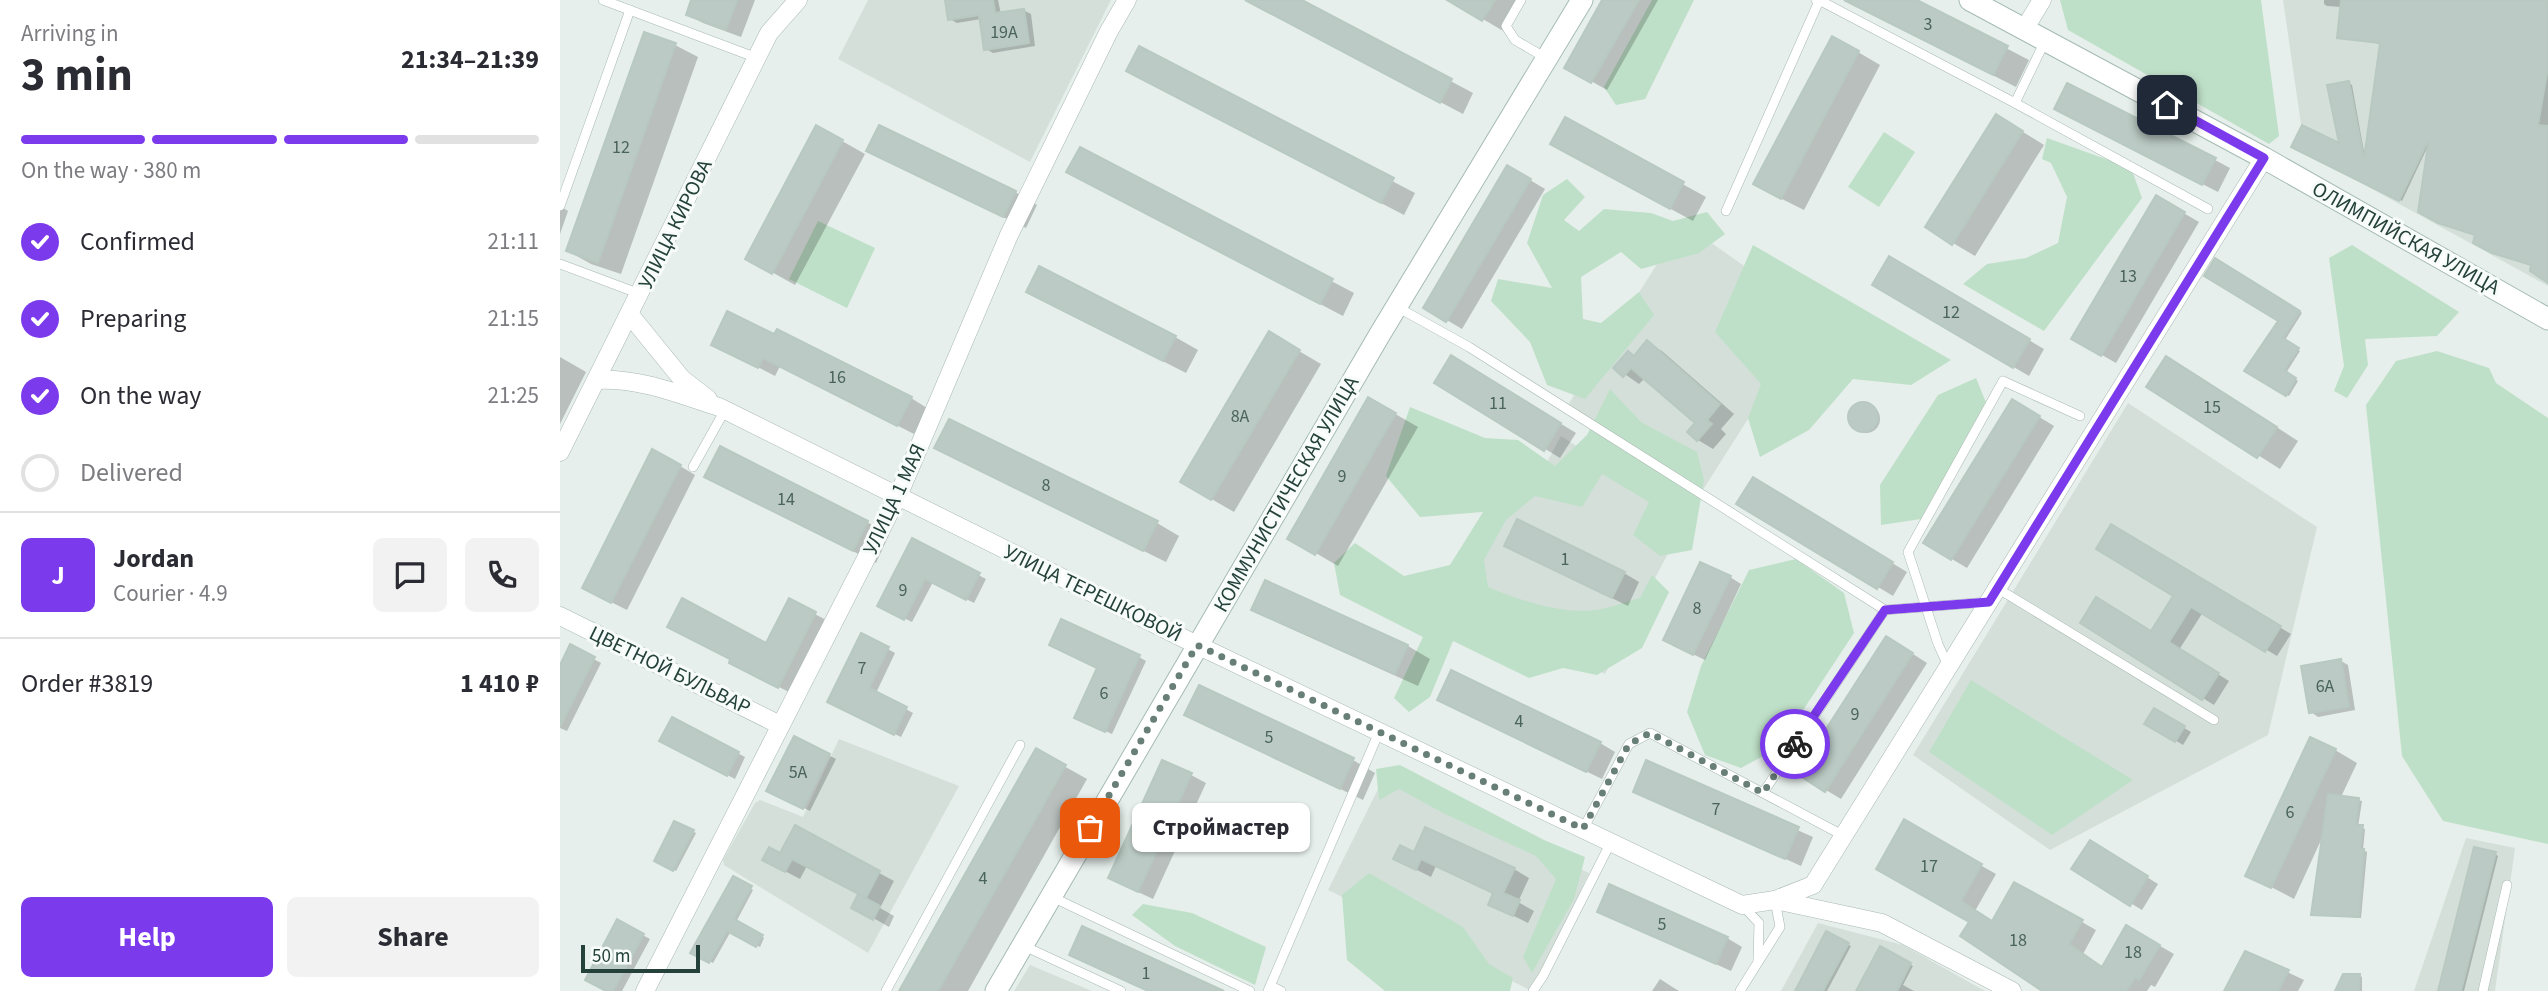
<!DOCTYPE html>
<meta charset="utf-8">
<style>
body{margin:0;font-family:"Source Sans 3",sans-serif;background:#f2f2f3;color:#2b2b33;height:100vh;display:flex;flex-direction:column;font-size:26px;white-space:nowrap}
*{box-sizing:border-box;margin:0}
p{font-size:23px;color:#7c7c81}
.icon{flex:none;width:38px;height:38px;fill:none;stroke:currentColor;stroke-width:2;stroke-linecap:round;stroke-linejoin:round}
.map{position:relative;flex:1;overflow:hidden}
.side{display:flex;flex-direction:column;background:#fff;width:560px}
.side>*{flex:none}
.scale{position:absolute;left:21px;bottom:18px;width:119px;box-sizing:border-box;padding-left:7px;border:4px solid #24423a;border-top:0;font-size:19px;line-height:24px;white-space:nowrap;color:#24423a;-webkit-text-stroke:5px #f7fbf9;paint-order:stroke}
.pin{position:absolute;display:grid;place-items:center;width:60px;height:60px;color:#fff;margin:-30px;border-radius:14px;box-shadow:0 4px 10px #0006}
.courier{position:absolute;display:grid;place-items:center;width:70px;height:70px;margin:-35px;border:5px solid #7c3aed;border-radius:50%;background:#fff;color:#222;box-shadow:0 2px 9px #0007}
.bubble{position:absolute;height:49px;border-radius:10px;background:#fff;box-shadow:0 2px 5px #0004;font-size:23px;font-weight:700;line-height:49px;text-align:center}
.summary em{font-style:normal;font-weight:700}
.summary div{display:flex;flex-direction:column-reverse}
.summary{display:flex;align-items:center;justify-content:space-between;height:119px;padding:0 21px}
h1{font-size:46px;font-weight:700;line-height:52px}
.bar{display:grid;grid-template-columns:repeat(4,1fr);gap:10px 7px;align-content:center;height:84px;padding:0 21px}
.bar i{height:9px;border-radius:5px;background:#e1e1e2}
.bar .selected{background:#7c3aed}
.bar p{grid-column:span 4}
.line{display:flex;align-items:center;gap:18px;padding:0 21px;border-top:2px solid #e1e1e2}
.line div{flex:1}
.round{display:grid;place-items:center;flex:none;width:74px;height:74px;border-radius:10px;background:#f2f2f3}
ol{padding:0 21px;list-style:none}
li{display:flex;align-items:center;gap:21px;height:77px}
li p{margin-inline-start:auto}
li .icon{padding:7px;border-radius:50%;background:#7c3aed;color:#fff;stroke-width:4}
li:last-child{color:#7c7c81}
li i{width:38px;height:38px;border:4px solid #e1e1e2;border-radius:50%}
.primary-button{display:flex;gap:14px;margin-top:auto;padding:14px 21px}
.primary-button a{flex:1;height:80px;border-radius:10px;background:#7c3aed;color:#fff;font-size:28px;font-weight:700;line-height:80px;text-align:center}
.primary-button a+a{background:#f2f2f3;color:#2b2b33}
main{display:flex;flex:1;min-height:0}
.map>svg:first-child{display:block}
.built{fill:#d4dfda}
.green{fill:#bfe0c8}
.shadow{fill:#0003}
.building{fill:#bbcac4;stroke:#b8c9c2;stroke-width:2}
.lines{fill:none;stroke-linecap:round;stroke-linejoin:round}
.lane-casing{stroke:#a8b8b2;stroke-width:10}
.street-casing{stroke:#a8b8b2;stroke-width:19}
.secondary-casing{stroke:#a4bbb3;stroke-width:23}
.lane{stroke:#fff;stroke-width:9}
.street{stroke:#fff;stroke-width:18}
.secondary{stroke:#fff;stroke-width:21}
.done{stroke:#687f78;stroke-width:7;stroke-dasharray:0 12.6}
.route{stroke:#7c3aed;stroke-width:9}
.labels{text-anchor:middle;dominant-baseline:central;stroke-width:6;stroke-linejoin:round;paint-order:stroke}
.number-label{font-size:18px;fill:#4a645c}
.street-label{font-size:21px;fill:#24423a;stroke:#f7fbf9}
</style>
<main>
<section class="side">
<div class="summary"><div><h1>3 min</h1><p>Arriving in</p></div><em>21:34–21:39</em></div>
<div class="bar"><i class="selected"></i><i class="selected"></i><i class="selected"></i><i></i><p>On the way · 380 m</p></div>
<ol>
<li><svg class="icon" aria-label="check" viewBox="0 0 24 24"><path d="M5 12l5 5 9-10"/></svg>Confirmed<p>21:11</p></li>
<li><svg class="icon" aria-label="check" viewBox="0 0 24 24"><path d="M5 12l5 5 9-10"/></svg>Preparing<p>21:15</p></li>
<li><svg class="icon" aria-label="check" viewBox="0 0 24 24"><path d="M5 12l5 5 9-10"/></svg>On the way<p>21:25</p></li>
<li><i></i>Delivered</li>
</ol>
<div class="line" style="height:126px"><b class="round" style="background:#7c3aed;color:#fff">J</b><div><b>Jordan</b><p>Courier · 4.9</p></div><a class="round"><svg class="icon" aria-label="chat" viewBox="0 0 24 24"><path d="M4 5h16v11H9l-5 4z"/></svg></a><a class="round"><svg class="icon" aria-label="phone" viewBox="0 0 24 24"><path d="M5 4h4l2 5-3 2q2 4 5 5l2-3 5 2v4C11 20 4 13 5 4z"/></svg></a></div>
<div class="line" style="height:91px"><div>Order #3819</div><b>1 410 ₽</b></div>
<div class="primary-button"><a>Help</a><a>Share</a></div>
</section>
<div class="map">
<svg width="1988" height="991" viewBox="0 0 1988 991">
<rect width="100%" height="100%" fill="#e6efeb"/>
<g class="built">
<polygon points="308,0 551,0 470,162 278,59"/>
<polygon points="1723,0 1988,0 1988,286 1745,152"/>
<polygon points="1123,223 1254,315 1139,496 1006,408"/>
<polygon points="1568,403 1757,527 1708,735 1490,850 1353,755"/>
<polygon points="1001,436 1127,517 1045,674 897,602 973,459 986,464"/>
<polygon points="279,739 399,786 308,953 164,865 163,860 195,803 200,800 243,817"/>
<polygon points="825,775 1029,873 972,991 768,890"/>
<polygon points="1906,838 1955,848 1935,991 1854,991"/>
<polygon points="1258,923 1343,945 1425,991 1221,991"/>
<polygon points="470,965 532,991 454,991"/>
</g>
<g class="green">
<polygon points="1092,0 1134,0 1085,99 1056,105 1044,87"/>
<polygon points="1500,0 1701,0 1719,136 1709,144 1508,30"/>
<polygon points="1324,132 1355,152 1319,207 1288,187"/>
<polygon points="1487,138 1571,168 1582,198 1484,331 1403,284 1427,264 1466,258 1498,243 1507,197 1491,163 1482,159"/>
<polygon points="1007,179 1025,197 1004,220 1019,231 1044,209 1091,213 1113,221 1147,212 1165,234 1139,253 1081,269 1061,252 1021,277 1023,319 1041,323 1079,292 1094,315 1025,399 987,385 970,342 931,301 938,279 992,288 967,243 983,195"/>
<polygon points="258,221 315,248 287,308 229,279"/>
<polygon points="1193,245 1391,360 1351,385 1293,379 1249,430 1200,457 1188,418 1201,384 1155,332"/>
<polygon points="1792,245 1899,312 1877,336 1805,339 1808,365 1787,398 1774,391 1784,366 1769,258"/>
<polygon points="1877,351 1929,368 1936,383 1988,418 1988,844 1883,821 1842,756 1806,405 1836,361"/>
<polygon points="1416,378 1427,405 1361,519 1321,525 1320,485 1378,395"/>
<path d="M 1050,389 L 1081,422 L 1137,452 L 1144,480 L 1132,550 L 1100,556 L 1073,535 L 1089,502 L 1042,474 L 1022,507 L 975,496 L 946,520 L 924,560 L 928,587 C 962,601 1005,616 1042,609 C 1055,606 1068,601 1080,598 L 1092,575 L 1109,592 L 1082,648 L 1037,675 L 1003,668 L 969,678 L 893,641 L 870,697 L 849,712 L 834,698 L 863,637 L 780,595 L 774,563 L 795,543 L 844,576 L 890,565 L 923,512 L 860,517 L 826,476 L 850,407 L 925,438 L 958,440 L 995,466 L 1027,435 Z"/>
<polygon points="1236,559 1284,593 1294,633 1218,748 1181,768 1145,755 1127,712 1141,666 1189,570"/>
<polygon points="1411,680 1573,780 1492,835 1369,752"/>
<polygon points="840,765 984,840 1025,857 1014,899 972,973 963,957 996,879 976,856 885,814 839,789 819,800 816,769"/>
<polygon points="809,873 903,927 929,964 953,978 950,991 825,991 787,960 782,895"/>
<polygon points="583,904 632,913 706,947 695,985 615,946 572,915"/>
</g>
<g class="shadow">
<polygon points="133,0 195,0 181,37 143,23 128,15"/>
<polygon points="387,0 438,0 441,14 463,10 471,14 475,46 433,53 426,49 421,19 397,23 390,19"/>
<polygon points="686,0 738,0 913,93 903,114"/>
<polygon points="902,0 964,0 945,32 899,5"/>
<polygon points="1044,0 1098,0 1047,90 1006,67"/>
<polygon points="1291,0 1353,0 1469,60 1456,87 1312,14"/>
<polygon points="1764,0 1988,0 1988,281 1973,265 1917,235 1868,146 1842,201 1734,146 1781,146 1789,83 1792,85 1805,157 1821,44 1778,37 1782,7 1767,6 1764,4"/>
<polygon points="115,45 138,57 61,274 31,264 8,251"/>
<polygon points="579,49 855,193 844,215 590,83"/>
<polygon points="1298,52 1320,65 1244,210 1218,197"/>
<polygon points="1511,117 1655,160 1670,168 1658,192"/>
<polygon points="1006,120 1146,197 1133,221 1015,157"/>
<polygon points="1458,129 1484,145 1415,256 1393,243"/>
<polygon points="282,141 305,154 235,285 210,271"/>
<polygon points="521,149 794,293 783,316 531,184"/>
<polygon points="331,163 455,192 477,205 466,228"/>
<polygon points="948,167 985,189 902,329 865,307"/>
<polygon points="1596,197 1639,222 1556,363 1514,339"/>
<polygon points="0,206 8,211 0,234"/>
<polygon points="1330,258 1484,349 1469,376 1314,285"/>
<polygon points="1656,260 1742,313 1725,340 1740,351 1726,373 1738,381 1729,396 1686,370 1720,321"/>
<polygon points="491,304 615,337 638,350 626,373"/>
<polygon points="710,334 761,364 674,512 622,482"/>
<polygon points="1087,343 1102,351 1174,414 1161,429 1166,434 1153,449 1138,440 1137,423 1085,378 1079,384 1056,368 1075,357"/>
<polygon points="153,344 351,398 367,408 354,434 220,366 215,376"/>
<polygon points="0,357 26,372 0,424"/>
<polygon points="906,366 1016,433 1000,458 876,382"/>
<polygon points="1629,371 1738,441 1720,469 1589,386"/>
<polygon points="809,399 858,427 778,566 730,538"/>
<polygon points="1453,401 1494,426 1407,568 1365,543"/>
<circle cx="1306" cy="419" r="14"/>
<polygon points="376,448 597,523 619,536 606,562"/>
<polygon points="120,466 135,475 67,610 39,596"/>
<polygon points="147,476 307,522 329,535 316,563"/>
<polygon points="1193,479 1347,572 1333,596 1179,503"/>
<polygon points="1552,526 1731,634 1717,656 1643,612 1619,650 1669,681 1654,705 1522,623 1592,633 1615,595"/>
<polygon points="353,541 426,579 414,603 373,582 352,622 320,606"/>
<polygon points="962,554 1064,573 1079,582 1068,606"/>
<polygon points="1170,577 1181,584 1145,660 1116,646"/>
<polygon points="705,583 848,646 870,659 858,686 716,622 693,609"/>
<polygon points="230,601 268,621 231,693 183,669 207,645"/>
<polygon points="302,635 335,653 316,693 353,713 341,737 276,705"/>
<polygon points="11,647 41,663 7,731 0,728 0,669"/>
<polygon points="1342,647 1367,663 1281,799 1266,790"/>
<polygon points="579,657 586,661 552,734 523,721 539,668"/>
<polygon points="1781,661 1788,665 1795,710 1758,717 1751,712"/>
<polygon points="639,687 793,760 815,773 803,800 627,714"/>
<polygon points="879,700 1040,743 1055,752 1042,779"/>
<polygon points="1594,710 1631,732 1623,745 1587,723"/>
<polygon points="112,719 185,757 175,779 101,740"/>
<polygon points="235,738 276,759 250,811 216,794"/>
<polygon points="1775,750 1797,763 1781,797 1802,801 1798,827 1805,829 1803,850 1807,852 1801,918 1753,914 1762,838 1734,899 1688,875"/>
<polygon points="477,751 527,779 408,991 341,991"/>
<polygon points="1087,763 1253,837 1241,866 1075,791"/>
<polygon points="631,775 646,783 593,899 565,886"/>
<polygon points="1344,822 1436,874 1415,911 1433,923 1455,884 1536,930 1523,954 1543,968 1567,927 1614,954 1595,987 1591,985 1587,991 1485,991 1411,921"/>
<polygon points="115,823 136,833 116,871 96,861"/>
<polygon points="236,828 334,881 320,908 334,916 329,927 294,907 301,894 247,866 240,879 219,868 221,855"/>
<polygon points="1530,842 1598,884 1582,910 1514,869"/>
<polygon points="855,854 954,869 969,878 958,902 974,911 968,923 930,904 935,893 876,866 871,877 851,867"/>
<polygon points="1935,854 1938,856 1904,991 1880,991"/>
<polygon points="173,878 193,890 176,922 204,938 200,947 171,931 153,963 133,952"/>
<polygon points="1039,911 1167,938 1182,947 1171,971"/>
<polygon points="58,922 90,939 62,991 49,991"/>
<polygon points="1267,934 1291,946 1267,991 1237,991"/>
<polygon points="1320,948 1353,966 1343,985 1354,991 1298,991"/>
<polygon points="1686,953 1744,980 1738,991 1666,991"/>
<polygon points="1800,976 1802,977 1802,991 1777,991"/>
<polygon points="1100,979 1114,988 1119,991 1092,991"/>
</g>
<g class="building">
<polygon points="131,0 177,0 166,30 126,15"/>
<polygon points="385,0 433,0 435,13 464,9 469,43 424,50 419,15 388,20"/>
<polygon points="685,0 742,0 892,79 880,103"/>
<polygon points="887,0 935,0 922,21"/>
<polygon points="1042,0 1079,0 1031,83 1004,68"/>
<polygon points="1284,0 1357,0 1448,46 1433,75"/>
<polygon points="1781,0 1988,0 1988,67 1978,125 1988,126 1988,283 1970,271 1971,265 1932,253 1913,243 1915,235 1878,223 1858,212 1869,139 1839,201 1731,147 1742,125 1779,143 1767,85 1789,81 1804,159 1820,43 1777,38"/>
<polygon points="84,32 116,43 38,263 6,251"/>
<polygon points="1272,36 1299,51 1221,199 1193,184"/>
<polygon points="579,46 834,178 821,203 566,71"/>
<polygon points="1507,83 1656,158 1642,185 1494,109"/>
<polygon points="1436,114 1463,131 1392,245 1365,227"/>
<polygon points="1005,117 1124,182 1110,209 990,144"/>
<polygon points="256,125 283,140 212,274 185,259"/>
<polygon points="319,125 456,191 443,217 306,151"/>
<polygon points="520,147 773,279 760,304 506,172"/>
<polygon points="947,165 971,179 886,322 863,308"/>
<polygon points="1596,195 1625,212 1541,356 1511,339"/>
<polygon points="1329,256 1470,339 1453,368 1312,285"/>
<polygon points="1655,258 1740,311 1723,338 1739,348 1724,370 1736,378 1726,396 1684,371 1718,321 1644,276"/>
<polygon points="479,266 616,336 603,361 466,292"/>
<polygon points="167,311 214,334 217,329 352,397 337,426 203,358 198,368 151,345"/>
<polygon points="709,331 740,350 651,500 620,482"/>
<polygon points="1087,340 1160,404 1147,420 1152,424 1137,441 1127,432 1135,423 1071,368 1063,377 1053,368 1068,351 1074,356"/>
<polygon points="891,355 1001,423 984,451 874,383"/>
<polygon points="1606,356 1717,427 1697,458 1586,387"/>
<polygon points="808,397 836,413 755,555 727,539"/>
<polygon points="1452,399 1480,416 1391,560 1363,543"/>
<circle cx="1303" cy="417" r="15"/>
<polygon points="389,419 598,521 583,551 374,448"/>
<polygon points="160,446 308,521 293,551 144,477"/>
<polygon points="92,449 121,465 51,603 22,588"/>
<polygon points="1193,477 1333,562 1317,589 1176,504"/>
<polygon points="957,519 1065,572 1052,598 944,546"/>
<polygon points="1551,524 1721,626 1705,652 1631,607 1609,642 1659,673 1642,700 1520,623 1536,597 1591,631 1613,596 1536,549"/>
<polygon points="352,538 420,573 406,600 365,579 344,620 317,606"/>
<polygon points="1140,562 1171,576 1133,655 1103,640"/>
<polygon points="705,580 848,645 835,674 691,610"/>
<polygon points="122,598 206,643 229,598 256,612 218,688 169,663 170,659 107,627"/>
<polygon points="501,619 580,655 545,732 514,718 537,668 489,645"/>
<polygon points="301,633 329,647 309,688 347,707 334,735 267,702"/>
<polygon points="1326,636 1353,653 1265,792 1237,774"/>
<polygon points="10,644 35,657 0,727 0,665"/>
<polygon points="1781,659 1789,707 1749,713 1741,666"/>
<polygon points="891,670 1041,742 1026,772 877,700"/>
<polygon points="639,685 794,758 780,789 624,715"/>
<polygon points="1594,708 1625,726 1615,742 1584,724"/>
<polygon points="112,717 179,752 167,776 99,741"/>
<polygon points="234,736 270,754 243,809 206,791"/>
<polygon points="1750,737 1776,749 1711,888 1685,876"/>
<polygon points="476,748 506,765 378,991 339,991"/>
<polygon points="602,760 632,773 578,892 548,878"/>
<polygon points="1086,760 1239,827 1225,859 1073,792"/>
<polygon points="1768,794 1799,798 1796,825 1803,825 1800,849 1804,849 1799,917 1751,915"/>
<polygon points="1344,819 1422,864 1401,901 1432,921 1454,882 1523,920 1509,944 1542,967 1566,925 1600,945 1579,980 1575,978 1566,991 1482,991 1400,936 1409,922 1316,869"/>
<polygon points="114,821 134,830 113,871 94,861"/>
<polygon points="235,825 320,871 306,898 232,859 225,872 202,860 209,847 220,853"/>
<polygon points="865,827 955,868 943,893 960,900 953,916 928,905 933,893 861,859 856,870 833,859 840,845 854,852"/>
<polygon points="1530,840 1588,876 1570,906 1511,869"/>
<polygon points="1914,847 1936,852 1901,991 1878,991"/>
<polygon points="173,876 192,886 174,919 203,935 196,947 167,931 149,963 130,953"/>
<polygon points="1049,884 1168,937 1156,964 1037,912"/>
<polygon points="298,894 320,906 313,920 291,908"/>
<polygon points="57,919 84,934 53,991 46,991 25,980"/>
<polygon points="522,926 664,991 588,991 509,955"/>
<polygon points="1266,931 1289,943 1263,991 1235,991"/>
<polygon points="1320,946 1351,963 1337,991 1296,991"/>
<polygon points="1685,951 1729,970 1718,991 1664,991"/>
<polygon points="1783,974 1800,974 1799,991 1775,991"/>
</g>
<g class="lines">
<g class="lane-casing">
<g id="lane">
<polyline points="43,0 197,58"/>
<polyline points="961,0 946,26 955,40 986,58"/>
<polyline points="1259,0 1455,103"/>
<polyline points="1485,41 1455,103 1648,209"/>
<polyline points="0,206 70,10"/>
<polyline points="1166,211 1259,1 1256,0"/>
<polyline points="0,264 80,294"/>
<polyline points="837,307 909,347 1325,610"/>
<polyline points="133,467 165,410"/>
<polyline points="1437,588 1654,720"/>
<polyline points="1388,666 1378,644 1348,552 1443,381 1520,416"/>
<polyline points="1203,793 1325,610 1428,602"/>
<polyline points="1023,829 1069,744 1090,733 1284,836"/>
<polyline points="492,897 690,991"/>
<polyline points="1183,906 1199,923 1198,960"/>
<polyline points="464,946 561,991"/>
<polyline points="711,986 721,991"/>
<polyline points="326,991 460,745"/>
<polyline points="708,991 819,732"/>
<polyline points="973,991 983,976 1051,842"/>
<polyline points="1180,991 1220,927 1215,900"/>
<polyline points="1923,991 1947,885"/>
</g>
</g>
<g class="street-casing">
<g id="street">
<polyline points="1465,28 1482,0"/>
<polyline points="70,315 122,379 148,399"/>
<path d="M 37,380 C 80,378 118,394 159,407 L 637,645 L 1182,905 L 1215,900 L 1253,885 L 1704,158"/>
<polyline points="0,452 209,33 238,0"/>
<polyline points="0,616 220,725"/>
<polyline points="1215,900 1322,923 1452,991"/>
<polyline points="85,991 338,496 449,235 549,31 567,0"/>
</g>
</g>
<g class="secondary-casing">
<g id="secondary">
<polyline points="1410,0 1704,158 1988,319"/>
<polyline points="436,991 820,334 1022,0"/>
</g>
</g>
<use href="#lane" class="lane"/>
<use href="#street" class="street"/>
<use href="#secondary" class="secondary"/>
</g>
<g class="lines">
<polyline class="done" points="530,828 637,645 1023,829 1069,744 1090,733 1203,793 1235,744"/>
<polyline class="route" points="1235,744 1325,610 1429,602 1704,158 1607,105"/>
</g>
<g class="labels">
<g class="number-label">
<text x="1368" y="24">3</text>
<text x="444" y="32">19А</text>
<text x="61" y="147">12</text>
<text x="1568" y="276">13</text>
<text x="1391" y="312">12</text>
<text x="277" y="377">16</text>
<text x="938" y="403">11</text>
<text x="1652" y="407">15</text>
<text x="680" y="416">8А</text>
<text x="782" y="476">9</text>
<text x="486" y="485">8</text>
<text x="226" y="499">14</text>
<text x="1005" y="559">1</text>
<text x="343" y="590">9</text>
<text x="1137" y="608">8</text>
<text x="302" y="668">7</text>
<text x="1765" y="686">6А</text>
<text x="544" y="693">6</text>
<text x="1295" y="714">9</text>
<text x="959" y="721">4</text>
<text x="709" y="737">5</text>
<text x="238" y="772">5А</text>
<text x="1156" y="809">7</text>
<text x="1730" y="812">6</text>
<text x="1369" y="866">17</text>
<text x="423" y="878">4</text>
<text x="1102" y="924">5</text>
<text x="1458" y="940">18</text>
<text x="1573" y="952">18</text>
<text x="586" y="973">1</text>
</g>
<g class="street-label">
<text transform="translate(115 224) rotate(-64)">УЛИЦА КИРОВА</text>
<text transform="translate(1846 238) rotate(29)">ОЛИМПИЙСКАЯ УЛИЦА</text>
<text transform="translate(726 494) rotate(-60)">КОММУНИСТИЧЕСКАЯ УЛИЦА</text>
<text transform="translate(334 499) rotate(-65)">УЛИЦА 1 МАЯ</text>
<text transform="translate(533 593) rotate(26)">УЛИЦА ТЕРЕШКОВОЙ</text>
<text transform="translate(110 670) rotate(26)">ЦВЕТНОЙ БУЛЬВАР</text>
</g>
</g>
</svg>
<div class="scale">50 m</div>
<div class="pin" style="left:530px;top:828px;background:#ea580c"><svg class="icon" aria-label="bag" viewBox="0 0 24 24"><path d="M5 8h14l-1 12H6zM9 8a3 3 0 0 1 6 0"/></svg></div>
<div class="pin" style="left:1607px;top:105px;background:#1f2937"><svg class="icon" aria-label="home" viewBox="0 0 24 24"><path d="M3 11l9-7 9 7M6 9v11h12V9"/></svg></div>
<div class="courier" style="left:1235px;top:744px"><svg class="icon" aria-label="bike" viewBox="0 0 24 24"><circle cx="6" cy="16" r="4"/><circle cx="18" cy="16" r="4"/><path d="M6 16l4-8h5l3 8M10 8l3 8H6M13 5h3"/></svg></div>
<div class="bubble" style="left:572px;top:803px;width:178px">Строймастер</div>
</div>
</main>
